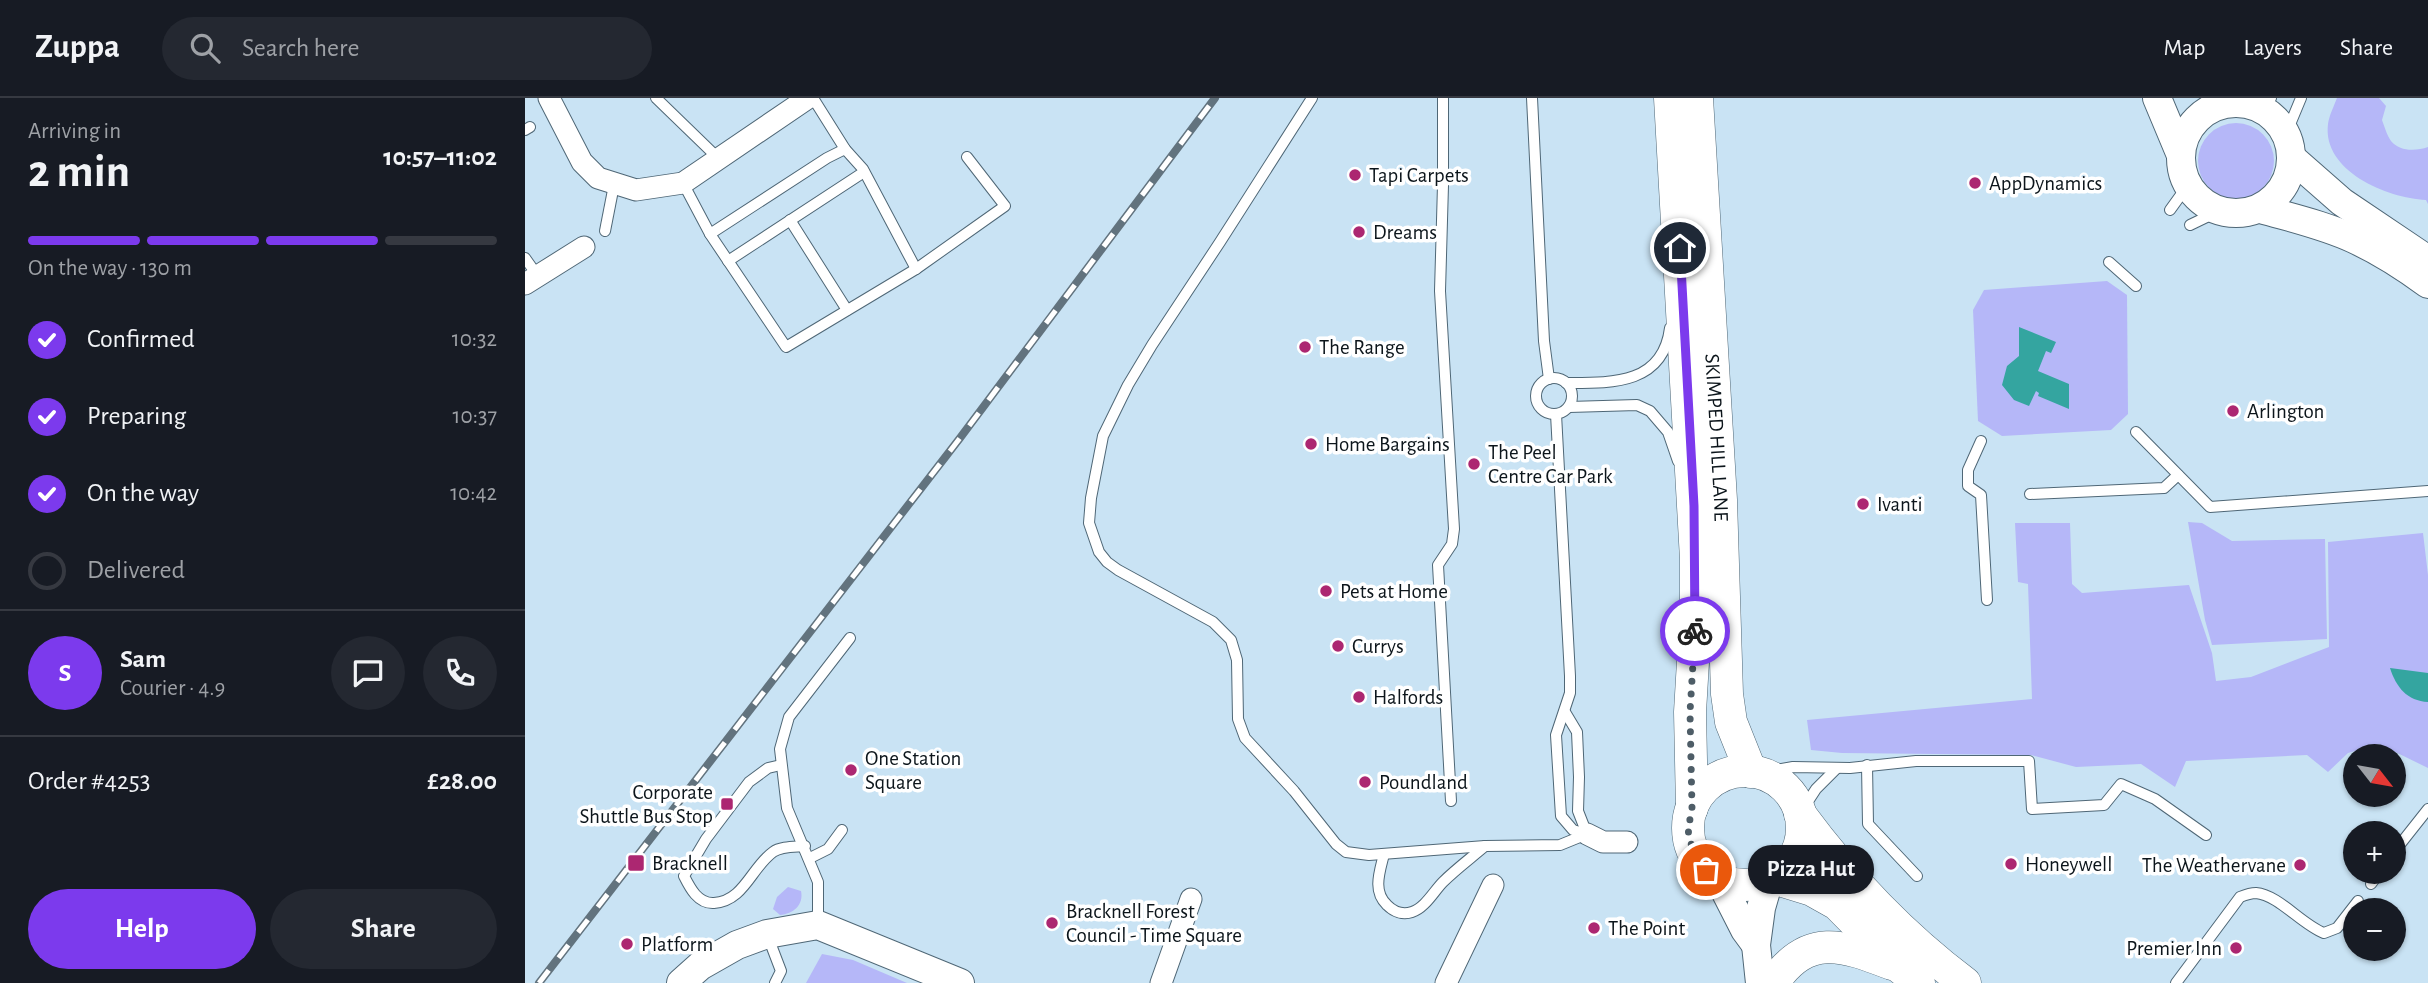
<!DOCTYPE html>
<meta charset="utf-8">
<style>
body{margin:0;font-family:"Alegreya Sans",sans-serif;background:#242831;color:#f1f3f6;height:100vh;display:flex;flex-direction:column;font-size:26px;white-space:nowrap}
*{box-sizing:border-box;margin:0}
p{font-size:23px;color:#9ea1a6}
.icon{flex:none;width:38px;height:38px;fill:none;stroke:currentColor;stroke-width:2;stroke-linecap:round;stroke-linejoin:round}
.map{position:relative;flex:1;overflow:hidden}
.drawer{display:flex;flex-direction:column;background:#171b24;width:525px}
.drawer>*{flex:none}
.needle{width:46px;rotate:121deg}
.tools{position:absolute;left:1818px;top:646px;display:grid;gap:14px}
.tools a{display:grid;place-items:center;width:63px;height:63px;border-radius:50%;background:#171b24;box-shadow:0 2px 5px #0004;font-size:35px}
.pin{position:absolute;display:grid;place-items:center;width:60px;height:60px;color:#fff;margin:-30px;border:4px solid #fff;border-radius:50%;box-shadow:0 2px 7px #0007}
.courier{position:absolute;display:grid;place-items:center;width:70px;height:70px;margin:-35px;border:5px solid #7c3aed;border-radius:50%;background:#fff;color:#222;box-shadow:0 2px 9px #0007}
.bubble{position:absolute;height:49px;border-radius:24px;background:#171b24;box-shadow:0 2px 5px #0004;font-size:23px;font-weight:600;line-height:49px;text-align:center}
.summary em{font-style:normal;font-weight:600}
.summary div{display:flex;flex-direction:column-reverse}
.summary{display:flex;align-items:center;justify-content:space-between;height:119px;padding:0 28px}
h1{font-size:46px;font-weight:600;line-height:52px}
.bar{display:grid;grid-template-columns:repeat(4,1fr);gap:10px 7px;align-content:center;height:84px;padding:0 28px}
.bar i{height:9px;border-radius:5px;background:#363941}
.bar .selected{background:#7c3aed}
.bar p{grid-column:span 4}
.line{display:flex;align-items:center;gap:18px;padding:0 28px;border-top:2px solid #363941}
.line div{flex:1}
.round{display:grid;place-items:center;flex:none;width:74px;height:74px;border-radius:37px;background:#242831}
ol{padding:0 28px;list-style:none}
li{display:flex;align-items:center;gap:21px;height:77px}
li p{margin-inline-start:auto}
li .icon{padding:7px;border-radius:50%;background:#7c3aed;color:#fff;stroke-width:4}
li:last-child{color:#9ea1a6}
li i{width:38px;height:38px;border:4px solid #363941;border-radius:50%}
.cta{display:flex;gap:14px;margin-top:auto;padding:14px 28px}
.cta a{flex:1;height:80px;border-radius:42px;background:#7c3aed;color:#fff;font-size:28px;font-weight:600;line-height:80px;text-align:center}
.cta a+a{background:#242831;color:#f1f3f6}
header{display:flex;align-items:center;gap:42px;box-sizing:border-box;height:98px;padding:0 35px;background:#171b24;border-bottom:2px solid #363941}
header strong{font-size:33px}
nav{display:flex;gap:38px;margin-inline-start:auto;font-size:24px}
.search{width:490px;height:63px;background:#242831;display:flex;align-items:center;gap:18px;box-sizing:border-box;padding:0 24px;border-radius:38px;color:#9ea1a6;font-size:26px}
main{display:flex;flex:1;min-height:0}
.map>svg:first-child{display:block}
.green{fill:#b5b7f8}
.water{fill:#34a5a0}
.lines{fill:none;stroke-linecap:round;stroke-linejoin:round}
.lane-casing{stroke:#4f6776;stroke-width:12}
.street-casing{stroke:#4f6776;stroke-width:23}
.secondary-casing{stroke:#4f6776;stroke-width:30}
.primary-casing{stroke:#4f6776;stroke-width:33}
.lane{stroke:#fff;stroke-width:10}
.street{stroke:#fff;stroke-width:21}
.secondary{stroke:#fff;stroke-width:28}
.primary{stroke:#fff;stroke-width:32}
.rail-casing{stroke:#62737e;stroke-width:8}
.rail{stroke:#fff;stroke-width:5;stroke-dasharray:16;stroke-linecap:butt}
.done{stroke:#4e5d67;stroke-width:7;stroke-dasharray:0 12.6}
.route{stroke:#7c3aed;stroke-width:9}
.poi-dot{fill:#ac2771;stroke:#fff;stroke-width:2.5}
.labels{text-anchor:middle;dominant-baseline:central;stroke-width:7;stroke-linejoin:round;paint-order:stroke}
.poi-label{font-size:21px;fill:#0c151b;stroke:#fff;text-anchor:start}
.street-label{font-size:21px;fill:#0c151b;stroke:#fff}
</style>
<header>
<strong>Zuppa</strong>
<div class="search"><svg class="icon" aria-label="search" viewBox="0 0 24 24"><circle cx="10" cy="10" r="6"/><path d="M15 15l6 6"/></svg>Search here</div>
<nav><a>Map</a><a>Layers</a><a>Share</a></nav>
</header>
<main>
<section class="drawer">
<div class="summary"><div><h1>2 min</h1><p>Arriving in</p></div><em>10:57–11:02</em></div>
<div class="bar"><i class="selected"></i><i class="selected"></i><i class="selected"></i><i></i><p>On the way · 130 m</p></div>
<ol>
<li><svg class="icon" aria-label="check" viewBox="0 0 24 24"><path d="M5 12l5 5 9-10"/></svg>Confirmed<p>10:32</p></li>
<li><svg class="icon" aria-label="check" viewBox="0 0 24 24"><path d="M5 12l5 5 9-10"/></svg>Preparing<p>10:37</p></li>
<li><svg class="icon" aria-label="check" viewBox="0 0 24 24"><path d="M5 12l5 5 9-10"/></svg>On the way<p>10:42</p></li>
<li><i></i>Delivered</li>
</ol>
<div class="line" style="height:126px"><b class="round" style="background:#7c3aed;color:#fff">S</b><div><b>Sam</b><p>Courier · 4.9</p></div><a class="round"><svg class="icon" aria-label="chat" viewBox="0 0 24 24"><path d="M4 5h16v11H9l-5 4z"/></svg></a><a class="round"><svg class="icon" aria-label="phone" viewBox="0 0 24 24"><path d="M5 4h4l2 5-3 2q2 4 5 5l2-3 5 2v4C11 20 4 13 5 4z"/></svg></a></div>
<div class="line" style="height:91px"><div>Order #4253</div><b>£28.00</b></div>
<div class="cta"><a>Help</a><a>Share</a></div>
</section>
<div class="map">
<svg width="1903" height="885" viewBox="0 0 1903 885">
<rect width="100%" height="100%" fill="#c9e3f4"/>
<g class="green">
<path d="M 1812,0 L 1854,0 L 1861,8 L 1857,22 C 1859,27 1862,38 1866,43 C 1875,54 1891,53 1903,49 L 1903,106 L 1901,102 C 1862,100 1797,73 1803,26 C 1804,18 1809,8 1812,0 Z"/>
<circle cx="1711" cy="63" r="38"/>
<polygon points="1582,183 1602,197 1603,316 1586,332 1477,338 1453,323 1448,212 1459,192"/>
<polygon points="1663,424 1677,425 1707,443 1800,441 1802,541 1687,547 1680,522"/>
<polygon points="1490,425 1545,425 1547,486 1557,495 1664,487 1687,555 1691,583 1726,579 1804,549 1803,444 1898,435 1903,477 1903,670 1854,646 1823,655 1803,674 1782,657 1661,663 1650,689 1616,666 1551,669 1506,657 1317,655 1286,652 1282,622 1507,601 1503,486 1493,484"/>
<path d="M 263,789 L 276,793 C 279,807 268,816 255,817 L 248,811 L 252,799 Z"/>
<polygon points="297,856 328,862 382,885 281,885"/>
</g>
<g class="water">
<polygon points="1494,229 1531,244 1526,255 1521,253 1513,273 1544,286 1544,311 1513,298 1514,295 1511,293 1504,308 1489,302 1477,287 1482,268 1494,258"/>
<path d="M 1865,570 L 1903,575 L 1903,604 C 1882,603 1871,589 1865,570 Z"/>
</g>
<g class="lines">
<g class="lane-casing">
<g id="lane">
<polyline points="131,0 194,61"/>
<polyline points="288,0 320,51 338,71 391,171"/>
<polyline points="787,0 695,144 627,247 603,287 578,338 566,400 564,425 574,454 582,464 593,472 688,524 706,542 712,562 713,621 720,640 769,693 811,746 821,754 844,757 960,748 1035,747 1062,736"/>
<polyline points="918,0 918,87 915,193 929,431 927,446 913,467 926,703"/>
<polyline points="1007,0 1019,243 1024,281"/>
<polyline points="1724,6 1746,0"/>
<polyline points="0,32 5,29"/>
<polyline points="1761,36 1776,0"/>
<polyline points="158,85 185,136 302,60 320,51"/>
<polyline points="1645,112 1663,87"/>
<polyline points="265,122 322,212"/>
<polyline points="1665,127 1694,113"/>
<polyline points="80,133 89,87"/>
<polyline points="185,136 261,249 391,171 480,108 442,59"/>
<polyline points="0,160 12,177"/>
<polyline points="203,163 339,74"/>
<polyline points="1584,164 1611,188"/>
<circle cx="1029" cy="298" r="18"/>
<path d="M 1041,285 C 1086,285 1138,287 1145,230"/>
<polyline points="1044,309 1112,307 1125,313 1143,334 1153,363"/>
<polyline points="1031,316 1045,578 1045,595 1031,637 1036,718 1048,732 1062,736"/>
<polyline points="1611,334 1685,409 1903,393"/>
<polyline points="1456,343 1443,372 1443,388 1456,397 1462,502"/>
<polyline points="1505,396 1639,390 1653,377"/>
<polyline points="1040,614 1052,634 1054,679 1053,713 1062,736"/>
<path d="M 256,667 L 243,670 L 224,684 L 181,741 L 159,778 C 165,790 173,806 189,805 C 219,803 226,770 248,754 C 256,748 271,749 280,748"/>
<polyline points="1342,667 1343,726 1392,778"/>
<polyline points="1234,675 1268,669 1325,670 1391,663 1504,663 1507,711 1579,707 1596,686 1630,701 1681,737"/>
<polyline points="1276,714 1291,691 1312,670"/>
<polyline points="1869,754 1903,711"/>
<path d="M 859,756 C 855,773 847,793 862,807 C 869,814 878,817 887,814 C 900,810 909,793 918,784 C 931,771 946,760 960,748"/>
<polyline points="285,760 303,751 317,732"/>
<polyline points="1846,786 1855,774"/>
<polyline points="293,826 293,784 262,710 255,651 264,619 325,540"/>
<polyline points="243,839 256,873 250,885"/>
<path d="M 1651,885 L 1715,799 C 1720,797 1726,795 1731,795 C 1754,797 1777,827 1799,835 L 1812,830 L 1833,803"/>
</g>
</g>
<g class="street-casing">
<g id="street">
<polyline points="24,0 57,64 73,80 111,92 158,85 283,0"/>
<polyline points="0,186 59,149"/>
<polyline points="1062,736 1078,744 1102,744"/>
<polyline points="636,885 666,801"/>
<polyline points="921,885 968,787"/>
</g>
</g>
<g class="secondary-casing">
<g id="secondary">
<polyline points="1632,0 1655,55"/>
<circle cx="1711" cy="60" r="55"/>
<polyline points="1768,61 1817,104 1903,162"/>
<path d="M 1736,111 C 1767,120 1799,127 1829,141 C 1855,153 1880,169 1903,186"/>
<polyline points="1194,781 1220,832 1231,847"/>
<polyline points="156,885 175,868 212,847 242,836 293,827 435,885"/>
<polyline points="1235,885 1231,847 1236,810 1244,782"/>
</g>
</g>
<g class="primary-casing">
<g id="primary">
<polyline points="1145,0 1171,461 1171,513 1165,614 1167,710"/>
<path id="s1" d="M 1172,0 L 1196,402 L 1202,596 L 1206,624 L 1226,674"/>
<circle cx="1220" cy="730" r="57"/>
<path d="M 1275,716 C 1323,781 1375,836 1440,885"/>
<polyline points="1248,780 1287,792 1312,806 1372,867 1394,885"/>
<path d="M 1248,885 C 1283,834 1317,847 1367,866"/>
</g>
</g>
<use href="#lane" class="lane"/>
<use href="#street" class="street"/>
<use href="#secondary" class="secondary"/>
<use href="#primary" class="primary"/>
<g class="rail-casing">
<polyline id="rail" points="14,885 435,340 690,0"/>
</g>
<use href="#rail" class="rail"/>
</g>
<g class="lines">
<polyline class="done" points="1170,533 1165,614 1167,710 1163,732 1168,754 1181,772"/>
<polyline class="route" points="1155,150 1169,408 1170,533"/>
</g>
<g class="poi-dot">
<circle cx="830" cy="77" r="7"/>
<circle cx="1450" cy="85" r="7"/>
<circle cx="834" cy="134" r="7"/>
<circle cx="780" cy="249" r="7"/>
<circle cx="1708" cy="313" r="7"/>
<circle cx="786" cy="346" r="7"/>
<circle cx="949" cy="366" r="7"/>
<circle cx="1338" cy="406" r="7"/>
<circle cx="801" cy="493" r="7"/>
<circle cx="813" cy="548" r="7"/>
<circle cx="834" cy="599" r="7"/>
<circle cx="326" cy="672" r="7"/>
<circle cx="840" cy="684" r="7"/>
<rect x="195" y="699" width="14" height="14" rx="3.5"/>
<rect x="102" y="756" width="18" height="18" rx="3.5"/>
<circle cx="1486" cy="766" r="7"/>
<circle cx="1775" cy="767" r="7"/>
<circle cx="527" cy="825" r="7"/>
<circle cx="1069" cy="830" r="7"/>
<circle cx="102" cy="846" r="7"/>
<circle cx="1711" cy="850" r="7"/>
</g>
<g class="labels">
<g class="poi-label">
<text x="844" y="77">Tapi Carpets</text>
<text x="1464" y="85">AppDynamics</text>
<text x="848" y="134">Dreams</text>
<text x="794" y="249">The Range</text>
<text x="1722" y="313">Arlington</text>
<text x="800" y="346">Home Bargains</text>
<text x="963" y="354">The Peel<tspan x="963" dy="24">Centre Car Park</tspan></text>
<text x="1352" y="406">Ivanti</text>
<text x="815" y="493">Pets at Home</text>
<text x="827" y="548">Currys</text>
<text x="848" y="599">Halfords</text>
<text x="340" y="660">One Station<tspan x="340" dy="24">Square</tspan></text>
<text x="854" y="684">Poundland</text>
<text x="188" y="694" text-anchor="end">Corporate<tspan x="188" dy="24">Shuttle Bus Stop</tspan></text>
<text x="127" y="765">Bracknell</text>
<text x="1500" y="766">Honeywell</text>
<text x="1761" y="767" text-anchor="end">The Weathervane</text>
<text x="541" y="813">Bracknell Forest<tspan x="541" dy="24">Council - Time Square</tspan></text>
<text x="1083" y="830">The Point</text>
<text x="116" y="846">Platform</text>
<text x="1697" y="850" text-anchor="end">Premier Inn</text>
</g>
<g class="street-label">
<text stroke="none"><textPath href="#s1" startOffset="340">SKIMPED HILL LANE</textPath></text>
</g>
</g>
</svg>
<div class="tools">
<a><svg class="needle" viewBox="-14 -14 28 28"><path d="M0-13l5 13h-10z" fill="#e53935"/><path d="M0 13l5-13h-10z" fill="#9ea1a6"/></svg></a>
<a>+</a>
<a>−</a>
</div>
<div class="pin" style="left:1181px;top:772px;background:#ea580c"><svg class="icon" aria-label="bag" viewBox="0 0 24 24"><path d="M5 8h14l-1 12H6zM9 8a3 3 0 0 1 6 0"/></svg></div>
<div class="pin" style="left:1155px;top:150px;background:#1f2937"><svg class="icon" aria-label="home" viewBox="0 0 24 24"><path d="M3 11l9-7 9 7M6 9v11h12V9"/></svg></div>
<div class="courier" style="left:1170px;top:533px"><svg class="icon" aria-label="bike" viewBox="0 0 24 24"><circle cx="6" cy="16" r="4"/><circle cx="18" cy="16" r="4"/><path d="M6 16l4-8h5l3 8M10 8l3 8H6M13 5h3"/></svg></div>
<div class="bubble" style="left:1223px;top:747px;width:126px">Pizza Hut</div>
</div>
</main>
